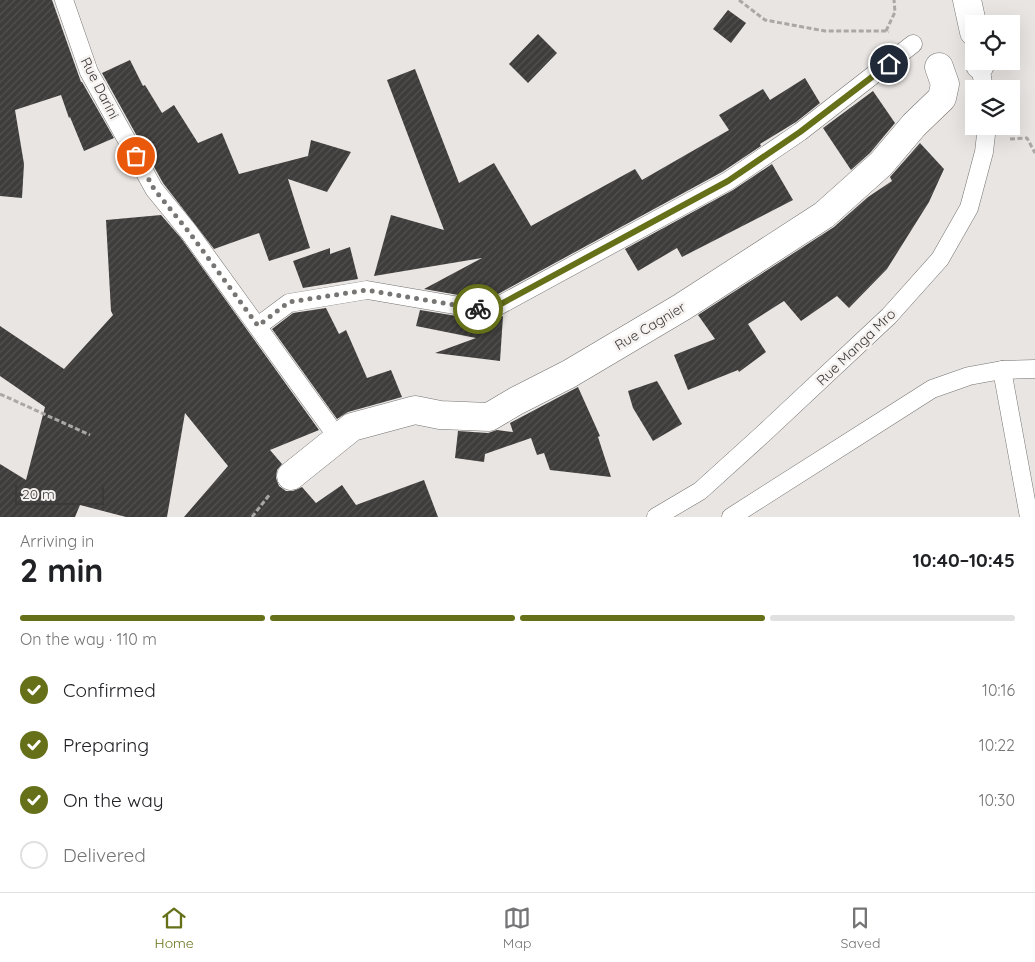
<!DOCTYPE html>
<meta charset="utf-8">
<style>
body{margin:0;font-family:Quicksand,sans-serif;background:#f2f2f2;color:#202124;height:100vh;display:flex;flex-direction:column;font-size:19px;white-space:nowrap}
*{box-sizing:border-box;margin:0}
p{font-size:16px;color:#757577}
.icon{flex:none;width:28px;height:28px;fill:none;stroke:currentColor;stroke-width:2;stroke-linecap:round;stroke-linejoin:round}
.map{position:relative;height:517px;overflow:hidden}
.details{display:flex;flex-direction:column;background:#fff;flex:1}
.details>*{flex:none}
.buttons{position:absolute;left:965px;top:15px;display:grid;gap:10px}
.buttons a{display:grid;place-items:center;width:55px;height:55px;border-radius:0px;background:#fff;box-shadow:0 5px 20px #0002;font-size:25px}
.scale{position:absolute;left:15px;bottom:12px;width:89px;box-sizing:border-box;padding-left:5px;border:2px solid #3b3a39;border-top:0;font-size:14px;line-height:18px;white-space:nowrap;color:#3b3a39;-webkit-text-stroke:4px #f6f2f0;paint-order:stroke}
.pin{position:absolute;display:grid;place-items:center;width:42px;height:42px;color:#fff;margin:-21px;border:2px solid #fff;border-radius:50%;box-shadow:0 1px 5px #0007}
.courier{position:absolute;display:grid;place-items:center;width:50px;height:50px;margin:-25px;border:4px solid #667018;border-radius:50%;background:#fff;color:#222;box-shadow:0 1px 6px #0007}
.headline em{font-style:normal;font-weight:700}
.headline div{display:flex;flex-direction:column-reverse}
.headline{display:flex;align-items:center;justify-content:space-between;height:85px;padding:0 20px}
h1{font-size:32px;font-weight:700;line-height:38px}
.bar{display:grid;grid-template-columns:repeat(4,1fr);gap:8px 5px;align-content:center;height:60px;padding:0 20px}
.bar i{height:6px;border-radius:4px;background:#e0e0e0}
.bar .on{background:#667018}
.bar p{grid-column:span 4}
ol{padding:0 20px;list-style:none}
li{display:flex;align-items:center;gap:15px;height:55px}
li p{margin-inline-start:auto}
li .icon{padding:5px;border-radius:50%;background:#667018;color:#fff;stroke-width:4}
li:last-child{color:#757577}
li i{width:28px;height:28px;border:2px solid #e0e0e0;border-radius:50%}
.dock{display:flex;justify-content:space-around;align-items:center;height:70px;border-top:1px solid #e0e0e0;background:#fff;font-size:14px;color:#757577}
.dock a{display:grid;justify-items:center;gap:2px}
.dock .on{color:#667018}
.map>svg:first-child{display:block}
.building{fill:url(#building-hatch)}
.lines{fill:none;stroke-linecap:round;stroke-linejoin:round}
.service-casing{stroke:#767371;stroke-width:19}
.minor-casing{stroke:#767371;stroke-width:29}
.path{stroke:#aaa7a5;stroke-width:3;stroke-dasharray:5 2.5;stroke-linecap:butt}
.service{stroke:#fff;stroke-width:18}
.minor{stroke:#fff;stroke-width:28}
.done{stroke:#787674;stroke-width:5;stroke-dasharray:0 9}
.route{stroke:#667018;stroke-width:6}
.labels{text-anchor:middle;dominant-baseline:central;stroke-width:5;stroke-linejoin:round;paint-order:stroke}
.street-label{font-size:14px;fill:#3b3a39;stroke:#f6f2f0}
</style>
<div class="map">
<svg width="1035" height="517" viewBox="0 0 1035 517">
<defs>
<pattern id="building-hatch" width="6" height="6" patternUnits="userSpaceOnUse" patternTransform="scale(1.25)"><rect width="6" height="6" fill="#3f3d3b"/><path d="M-1 1l2-2M0 6l6-6M5 7l2-2" fill="none" stroke="#535150"/></pattern>
</defs>
<rect width="100%" height="100%" fill="#e9e5e3"/>
<g class="building">
<polygon points="0,0 52,0 81,82 82,82 114,138 84,151 70,117 69,118 61,95 15,110 24,164 22,198 0,196"/>
<polygon points="728,10 746,23 731,43 713,29"/>
<polygon points="538,34 557,53 528,83 509,64"/>
<polygon points="130,60 143,86 145,85 162,113 174,105 198,143 222,133 239,174 308,156 311,140 351,152 327,192 288,179 310,248 269,261 259,233 214,249 163,183 102,73"/>
<polygon points="415,69 459,183 494,163 531,226 635,169 642,180 729,130 719,115 763,89 770,100 805,78 820,103 796,122 760,144 761,146 722,172 487,300 424,289 482,258 374,276 391,215 444,230 387,80"/>
<polygon points="873,91 895,123 870,153 851,170 823,128"/>
<polygon points="920,143 944,169 929,202 887,269 849,308 837,296 801,321 784,301 748,324 766,352 739,372 738,370 688,390 674,355 715,339 698,315 834,227 868,197 892,181 890,177"/>
<polygon points="772,164 793,200 682,257 677,248 638,271 625,249 733,190"/>
<polygon points="161,215 181,238 319,430 270,450 282,464 277,470 276,478 279,486 286,491 293,491 302,487 316,503 342,485 356,505 424,480 438,517 184,517 228,466 185,413 167,517 126,517 80,505 75,517 0,517 0,464 26,480 45,407 0,376 0,326 64,369 113,315 111,311 106,220"/>
<polygon points="350,247 358,279 303,288 293,261 330,248 330,254"/>
<polygon points="326,308 339,334 346,330 367,378 391,370 402,397 348,412 337,419 272,329 293,313"/>
<polygon points="420,310 487,321 494,320 503,316 500,361 435,353 476,338 416,326"/>
<polygon points="657,381 682,424 653,441 633,408 628,391"/>
<polygon points="578,387 600,436 598,437 611,477 550,470 544,453 537,455 531,438 485,454 484,462 455,458 458,431 488,433 497,430 513,432 510,423"/>
</g>
<g class="lines">
<g class="service-casing">
<g id="service">
<polyline points="64,0 89,72 154,189 189,232 338,438"/>
<polyline points="980,65 984,89"/>
<polyline points="258,326 289,303 367,290 489,311 728,181 800,132 913,44"/>
<polyline points="1002,370 1029,517"/>
<polyline points="656,517 700,491 763,434 889,316 940,259 969,208 984,152 987,126"/>
<polyline points="731,517 932,389 969,376 1002,370 1035,369"/>
</g>
</g>
<g class="minor-casing">
<g id="minor">
<polyline points="967,0 974,32"/>
<polyline points="980,61 980,65"/>
<polyline points="291,476 352,427 415,410 440,415 489,417 516,401 569,374 682,307 824,215 881,164 914,125 942,98 945,84 939,67"/>
</g>
</g>
<g class="path">
<polyline points="739,0 765,20 825,31 886,31 889,32"/>
<polyline points="886,31 895,12 894,0"/>
<polyline points="1010,139 1027,138 1035,153"/>
<polyline points="0,394 90,435"/>
<polyline points="252,517 270,494"/>
</g>
<use href="#service" class="service"/>
<use href="#minor" class="minor"/>
</g>
<g class="lines">
<polyline class="done" points="136,156 154,189 189,232 258,326 289,302 367,290 478,309"/>
<polyline class="route" points="478,309 488,311 728,181 800,132 889,64"/>
</g>
<g class="labels">
<g class="street-label">
<text transform="translate(100 88) rotate(63)">Rue Darini</text>
<text transform="translate(650 326) rotate(-31)">Rue Cagnier</text>
<text transform="translate(856 347) rotate(-44)">Rue Manga Mro</text>
</g>
</g>
</svg>
<div class="buttons">
<a><svg class="icon" aria-label="locate" viewBox="0 0 24 24"><circle cx="12" cy="12" r="6"/><path d="M12 2v4M12 18v4M2 12h4M18 12h4"/></svg></a>
<a><svg class="icon" aria-label="layers" viewBox="0 0 24 24"><path d="M12 4l9 5-9 5-9-5zM3 14l9 5 9-5"/></svg></a>
</div>
<div class="scale">20 m</div>
<div class="pin" style="left:136px;top:156px;background:#ea580c"><svg class="icon" aria-label="bag" viewBox="0 0 24 24"><path d="M5 8h14l-1 12H6zM9 8a3 3 0 0 1 6 0"/></svg></div>
<div class="pin" style="left:889px;top:64px;background:#1f2937"><svg class="icon" aria-label="home" viewBox="0 0 24 24"><path d="M3 11l9-7 9 7M6 9v11h12V9"/></svg></div>
<div class="courier" style="left:478px;top:309px"><svg class="icon" aria-label="bike" viewBox="0 0 24 24"><circle cx="6" cy="16" r="4"/><circle cx="18" cy="16" r="4"/><path d="M6 16l4-8h5l3 8M10 8l3 8H6M13 5h3"/></svg></div>
</div>
<section class="details">
<div class="headline"><div><h1>2 min</h1><p>Arriving in</p></div><em>10:40–10:45</em></div>
<div class="bar"><i class="on"></i><i class="on"></i><i class="on"></i><i></i><p>On the way · 110 m</p></div>
<ol>
<li><svg class="icon" aria-label="check" viewBox="0 0 24 24"><path d="M5 12l5 5 9-10"/></svg>Confirmed<p>10:16</p></li>
<li><svg class="icon" aria-label="check" viewBox="0 0 24 24"><path d="M5 12l5 5 9-10"/></svg>Preparing<p>10:22</p></li>
<li><svg class="icon" aria-label="check" viewBox="0 0 24 24"><path d="M5 12l5 5 9-10"/></svg>On the way<p>10:30</p></li>
<li><i></i>Delivered</li>
</ol>
</section>
<nav class="dock">
<a class="on"><svg class="icon" aria-label="home" viewBox="0 0 24 24"><path d="M3 11l9-7 9 7M6 9v11h12V9"/></svg>Home</a>
<a><svg class="icon" aria-label="map" viewBox="0 0 24 24"><path d="M3 6l6-2 6 2 6-2v14l-6 2-6-2-6 2zM9 4v14M15 6v14"/></svg>Map</a>
<a><svg class="icon" aria-label="saved" viewBox="0 0 24 24"><path d="M7 4h10v16l-5-4-5 4z"/></svg>Saved</a>
</nav>
